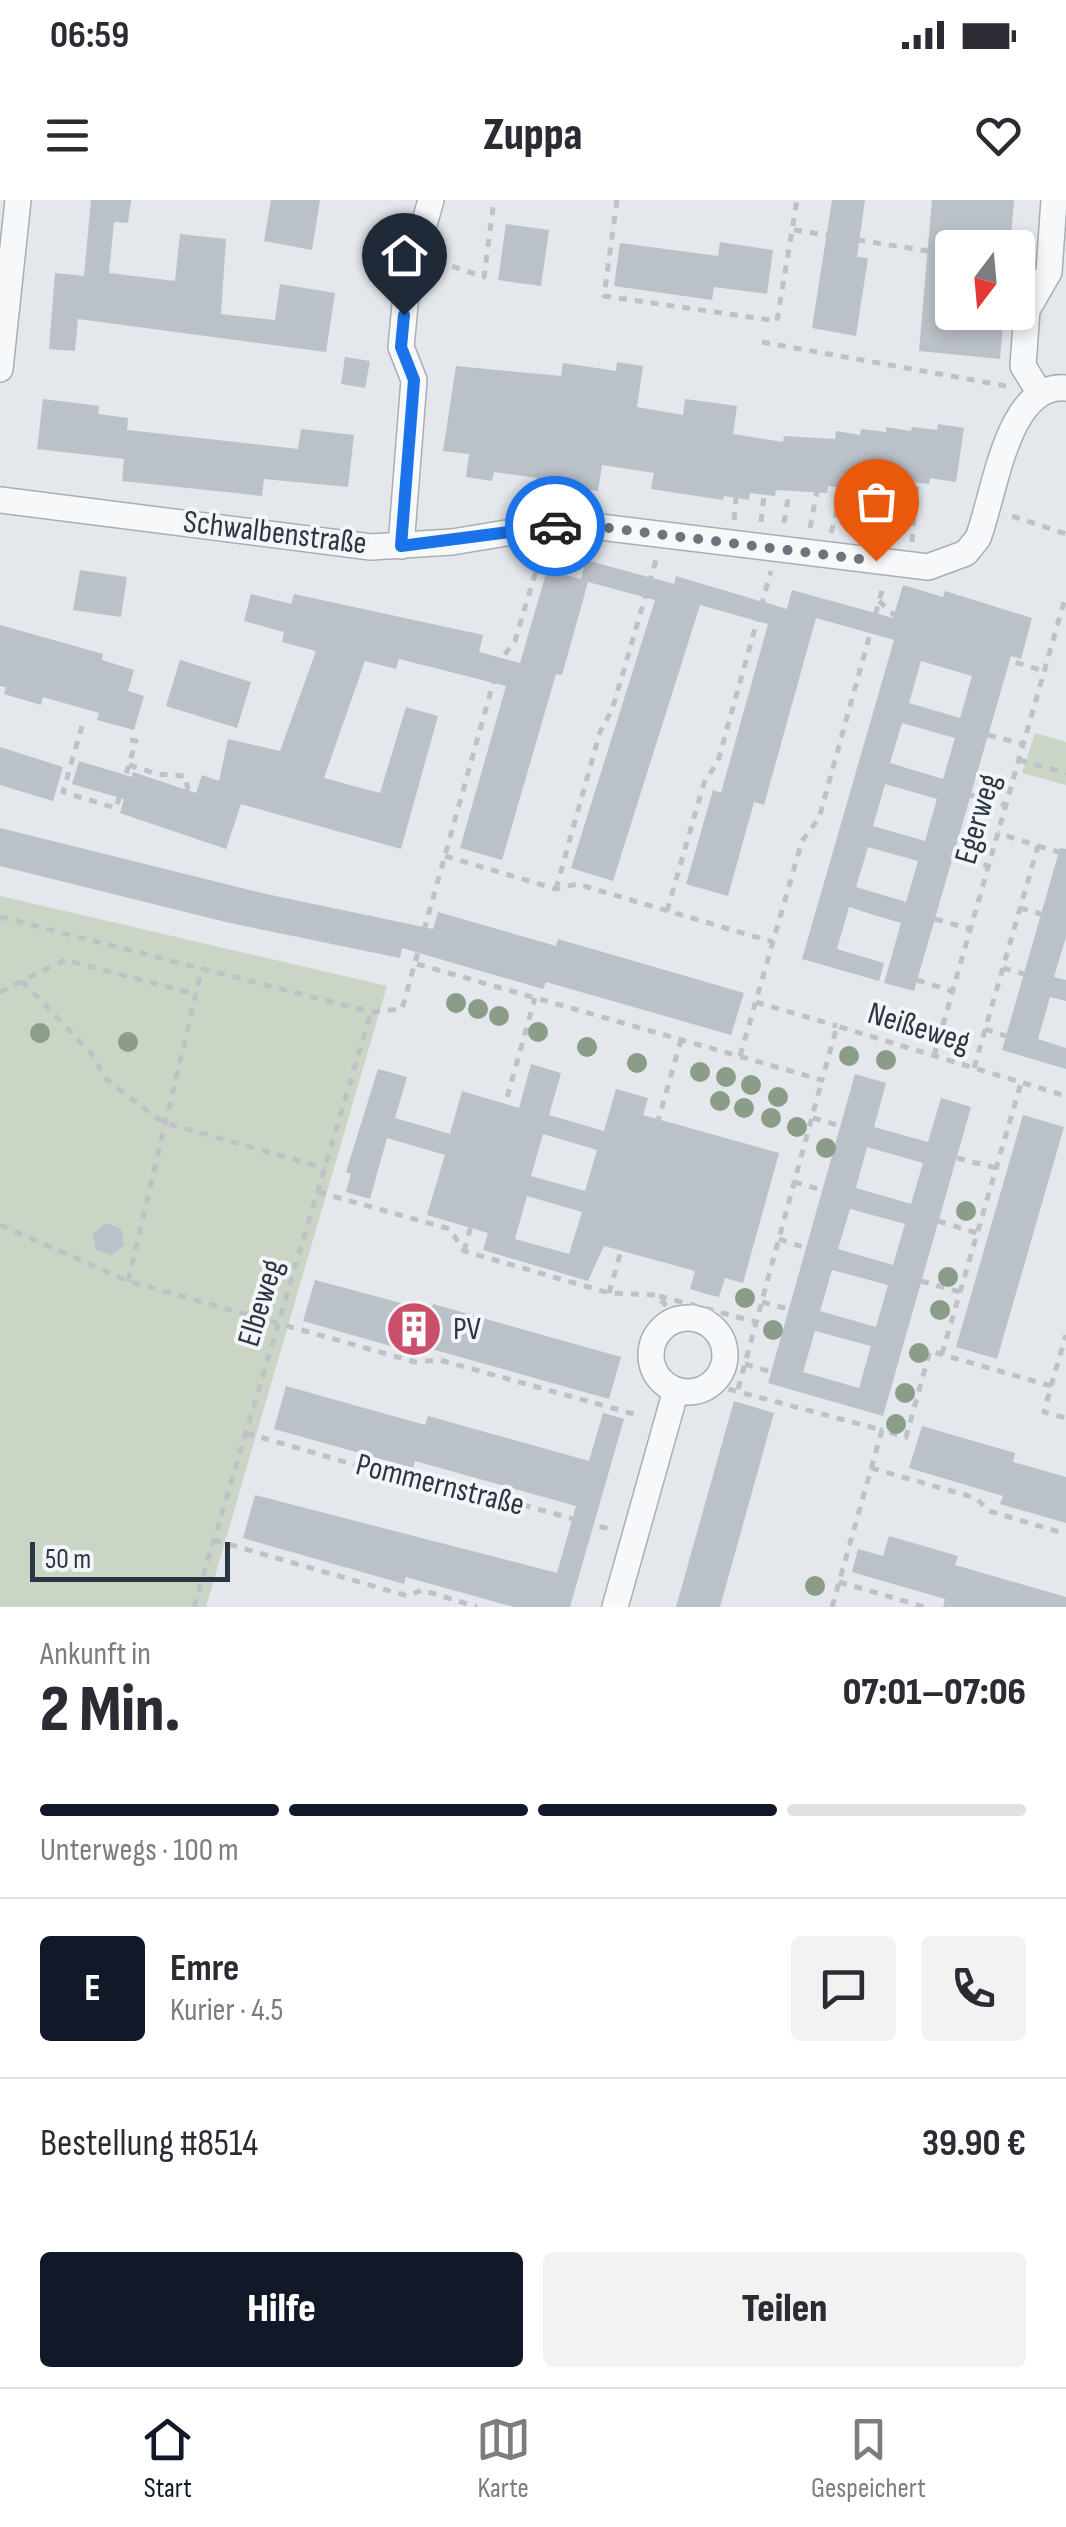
<!DOCTYPE html>
<html lang="de">
<meta charset="utf-8">
<style>
body{margin:0;font-family:"Sofia Sans Condensed",sans-serif;background:#f2f2f3;color:#2b2b33;height:100vh;display:flex;flex-direction:column;font-size:38px;white-space:nowrap}
*{box-sizing:border-box;margin:0}
p{font-size:32px;color:#7c7c81}
.icon{flex:none;width:55px;height:55px;fill:none;stroke:currentColor;stroke-width:2;stroke-linecap:round;stroke-linejoin:round}
.map{position:relative;height:1407px;overflow:hidden}
.details{display:flex;flex-direction:column;background:#fff;flex:1}
.details>*{flex:none}
.needle{width:65px;rotate:196deg}
.controls{position:absolute;left:935px;top:30px;display:grid;gap:20px}
.controls a{display:grid;place-items:center;width:100px;height:100px;border-radius:10px;background:#fff;box-shadow:0 5px 15px #0003;font-size:50px}
.scale{position:absolute;left:30px;bottom:25px;width:200px;box-sizing:border-box;padding-left:10px;border:5px solid #2c3643;border-top:0;font-size:28px;line-height:35px;white-space:nowrap;color:#2c3643;-webkit-text-stroke:8px #f3f6f8;paint-order:stroke}
.pin{position:absolute;display:grid;place-items:center;width:85px;height:85px;color:#fff;margin:-102px -42px;border-radius:50% 50% 50% 0;rotate:-45deg;box-shadow:0 0 10px #0007}
.pin .icon{rotate:45deg}
.courier{position:absolute;display:grid;place-items:center;width:100px;height:100px;margin:-50px;border:8px solid #1a73e8;border-radius:50%;background:#fff;color:#222;box-shadow:0 2px 12px #0007}
.overview em{font-style:normal;font-weight:800}
.overview div{display:flex;flex-direction:column-reverse}
.overview{display:flex;align-items:center;justify-content:space-between;height:170px;padding:0 40px}
h1{font-size:65px;font-weight:800;line-height:75px}
.bar{display:grid;grid-template-columns:repeat(4,1fr);gap:15px 10px;align-content:center;height:120px;padding:0 40px}
.bar i{height:12px;border-radius:8px;background:#e1e1e2}
.bar .selected{background:#111827}
.bar p{grid-column:span 4}
.line{display:flex;align-items:center;gap:25px;padding:0 40px;border-top:2px solid #e1e1e2}
.line div{flex:1}
.round{display:grid;place-items:center;flex:none;width:105px;height:105px;border-radius:10px;background:#f2f2f3}
.button{display:flex;gap:20px;margin-top:auto;padding:20px 40px}
.button a{flex:1;height:115px;border-radius:10px;background:#111827;color:#fff;font-size:40px;font-weight:800;line-height:115px;text-align:center}
.button a+a{background:#f2f2f3;color:#2b2b33}
.status{display:flex;justify-content:space-between;align-items:center;height:70px;padding:0 50px;background:#fff;direction:ltr}
.status svg{height:28px;fill:currentColor}
header{display:flex;justify-content:space-between;align-items:center;height:130px;padding:0 40px;background:#fff;font-size:45px;font-weight:800}
.tabs{display:flex;justify-content:space-around;align-items:center;height:140px;border-top:2px solid #e1e1e2;background:#fff;font-size:28px;color:#7c7c81}
.tabs a{display:grid;justify-items:center;gap:5px}
.tabs .selected{color:#111827}
.map>svg:first-child{display:block}
.green{fill:#cad5c5}
.building{fill:#bbc1c8;fill-rule:evenodd}
.lines{fill:none;stroke-linecap:round;stroke-linejoin:round}
.street-casing{stroke:#a9aeb5;stroke-width:28}
.path{stroke:#bdc2c6;stroke-width:5;stroke-dasharray:8 8;stroke-linecap:butt}
.street{stroke:#f6f8f9;stroke-width:25}
.tree{fill:#8b9c89}
.done{stroke:#6c747e;stroke-width:10;stroke-dasharray:0 18}
.route{stroke:#1a73e8;stroke-width:12}
.labels{text-anchor:middle;dominant-baseline:central;stroke-width:8;stroke-linejoin:round;paint-order:stroke}
.street-label{font-size:32px;fill:#2c3643;stroke:#f3f6f8}
.poi-label{font-size:32px;fill:#2c3643;stroke:#f3f6f8;text-anchor:start}
</style>
<div class="status"><b>06:59</b><svg viewBox="0 0 49 12"><path d="M0 12V9h3v3zM5 12V6h3v6zM10 12V3h3v9zM15 12V0h3v12zM26 1h20v11H26zM47 4h2v5h-2z"/></svg></div>
<header><svg class="icon" aria-label="menu" viewBox="0 0 24 24"><path d="M4 6h16M4 12h16M4 18h16"/></svg>Zuppa<svg class="icon" aria-label="heart" viewBox="0 0 24 24"><path d="M12 20l-8-8c-3-5 5-10 8-4 3-6 11-1 8 4z"/></svg></header>
<div class="map">
<svg width="1066" height="1407" viewBox="0 0 1066 1407">
<rect width="100%" height="100%" fill="#e4e7eb"/>
<g class="green">
<polygon points="1035,533 1066,542 1066,585 1022,573"/>
<polygon points="0,696 387,786 206,1407 0,1407"/>
</g>
<g class="building">
<polygon points="91,0 131,0 128,23 114,22 109,73 175,81 180,34 226,39 221,114 275,120 280,84 335,93 326,152 78,119 75,151 49,149 55,73 84,76"/>
<polygon points="271,0 320,0 312,50 264,41"/>
<polygon points="832,0 865,0 857,57 868,58 856,136 812,128"/>
<polygon points="932,0 1014,0 1010,48 952,48 949,112 1004,112 1000,159 919,151"/>
<polygon points="506,24 549,30 541,86 498,80"/>
<polygon points="720,42 773,50 767,94 714,87 712,100 614,86 620,43 718,56"/>
<polygon points="345,157 370,161 365,188 341,184"/>
<polygon points="617,162 643,166 637,207 683,215 685,199 737,206 733,234 783,242 784,236 835,239 836,231 860,235 861,229 886,232 886,227 911,231 912,227 937,230 938,224 964,228 956,282 930,278 929,284 904,281 903,285 878,281 878,287 853,282 852,289 828,286 827,293 776,290 775,296 750,293 749,300 724,296 723,300 651,289 654,273 602,265 598,291 557,285 555,295 535,292 537,278 494,272 492,281 466,277 469,254 443,251 456,166 561,176 563,163 616,171"/>
<polygon points="43,199 99,206 98,214 128,218 127,230 298,249 301,229 354,235 348,287 264,279 262,296 122,281 124,259 37,249"/>
<path d="M 586,360 L 674,384 L 676,376 L 787,409 L 792,390 L 893,418 L 903,385 L 943,397 L 945,391 L 1032,418 L 1021,459 L 1011,456 L 914,791 L 884,783 L 901,723 L 874,715 L 849,707 L 837,749 L 884,763 L 879,781 L 802,759 L 894,440 L 816,418 L 764,605 L 754,602 L 728,696 L 686,684 L 713,590 L 721,593 L 768,424 L 700,405 L 613,681 L 571,668 L 655,400 L 588,382 L 562,475 L 556,474 L 502,660 L 460,648 L 506,486 L 399,459 L 396,469 L 365,461 L 324,578 L 380,593 L 406,507 L 438,516 L 401,649 L 241,604 L 226,649 L 120,613 L 124,599 L 72,584 L 79,561 L 132,577 L 133,572 L 196,593 L 202,575 L 219,581 L 228,539 L 280,551 L 316,451 L 282,442 L 284,432 L 244,421 L 251,394 L 291,404 L 294,394 L 483,435 L 479,452 L 520,463 L 547,370 L 581,379 ZM 921,461 L 972,476 L 960,518 L 909,503 ZM 902,523 L 955,538 L 943,579 L 890,563 ZM 885,584 L 937,599 L 925,641 L 873,626 ZM 868,647 L 918,661 L 906,702 L 856,687 Z"/>
<polygon points="80,370 127,377 121,417 73,410"/>
<polygon points="0,425 103,454 102,460 134,470 128,491 144,496 134,530 97,520 99,513 43,497 41,505 4,494 6,487 0,486"/>
<polygon points="180,460 251,482 237,528 166,506"/>
<polygon points="0,547 63,567 53,601 0,585"/>
<polygon points="0,628 266,694 433,729 438,712 556,746 558,739 744,793 731,835 546,782 543,789 402,748 400,758 230,723 0,666"/>
<polygon points="1060,648 1066,649 1066,737 1054,777 1066,780 1066,801 1050,797 1038,839 1066,848 1066,869 1002,850"/>
<path d="M 531,864 L 561,873 L 549,915 L 604,931 L 616,889 L 648,898 L 643,915 L 779,953 L 743,1083 L 725,1078 L 719,1097 L 706,1094 L 690,1089 L 695,1071 L 604,1046 L 588,1081 L 483,1050 L 488,1033 L 427,1015 L 445,955 L 387,938 L 370,999 L 346,992 L 351,974 L 346,972 L 378,869 L 407,877 L 395,918 L 450,934 L 462,891 L 519,908 ZM 543,934 L 597,950 L 585,991 L 531,976 ZM 527,996 L 582,1012 L 569,1054 L 515,1039 Z"/>
<path d="M 855,874 L 886,883 L 874,927 L 928,942 L 941,898 L 971,907 L 883,1216 L 768,1183 ZM 867,947 L 923,963 L 911,1004 L 856,988 ZM 850,1009 L 905,1024 L 893,1065 L 838,1049 ZM 832,1070 L 888,1085 L 876,1127 L 820,1111 ZM 815,1131 L 871,1146 L 859,1188 L 803,1172 Z"/>
<polygon points="1023,915 1064,927 997,1159 956,1147"/>
<polygon points="106,1023 121,1029 124,1045 112,1055 96,1050 93,1034"/>
<polygon points="315,1080 431,1111 433,1104 621,1157 609,1199 421,1146 419,1154 303,1121"/>
<polygon points="286,1186 425,1225 428,1216 589,1261 603,1213 624,1219 570,1407 514,1407 406,1377 404,1384 243,1338 255,1295 557,1373 576,1306 415,1261 413,1268 274,1229"/>
<polygon points="734,1201 774,1213 720,1407 676,1407"/>
<polygon points="922,1226 1015,1253 1013,1262 1066,1277 1066,1323 1000,1304 1003,1296 909,1268"/>
<polygon points="889,1336 958,1356 955,1365 1066,1397 1066,1407 943,1407 945,1399 852,1372 858,1349 883,1356"/>
</g>
<g class="lines">
<g class="street-casing">
<g id="street">
<polyline points="0,169 18,0"/>
<polyline points="1039,192 1023,166 1027,110 1049,72 1054,0"/>
<path d="M 0,300 L 371,347 L 452,342 L 549,326 L 592,326 L 928,367 L 966,353 L 978,338 C 995,294 1007,182 1066,188"/>
<polyline points="401,346 414,180 401,147 407,84 431,0"/>
<circle cx="688" cy="1155" r="37"/>
<polyline points="615,1407 676,1190"/>
</g>
</g>
<g class="path">
<polyline points="617,0 604,96 777,121 797,0"/>
<polyline points="794,30 928,51"/>
<polyline points="437,61 484,77 494,0"/>
<polyline points="762,142 1006,186"/>
<polyline points="1012,316 1066,334"/>
<polyline points="734,320 736,298"/>
<polyline points="761,322 764,295"/>
<polyline points="784,323 789,292"/>
<polyline points="810,328 817,291"/>
<polyline points="831,333 843,288"/>
<polyline points="862,337 869,285"/>
<polyline points="879,338 883,312 895,284"/>
<polyline points="912,342 917,282"/>
<polyline points="879,401 902,422"/>
<polyline points="988,448 998,457 1044,471"/>
<polyline points="82,526 63,592 116,608 136,541 127,539"/>
<polyline points="988,535 1023,544"/>
<polyline points="1019,560 1066,573"/>
<polyline points="129,565 157,574 185,576 188,590"/>
<polyline points="970,595 1006,605"/>
<polyline points="1038,646 1059,652"/>
<polyline points="953,655 988,666"/>
<polyline points="445,656 556,689 577,684 773,742"/>
<polyline points="556,689 600,532 612,510 657,357"/>
<polyline points="1020,708 1041,714"/>
<polyline points="667,711 704,583 718,561 771,371"/>
<polyline points="0,717 371,812 402,809 499,462 515,441 541,354"/>
<polyline points="935,719 970,729"/>
<polyline points="417,764 822,880 837,826 1066,896"/>
<polyline points="1003,768 1024,774"/>
<polyline points="917,780 952,791"/>
<polyline points="22,781 91,853 106,879 162,922 325,968"/>
<polyline points="0,792 65,760 195,794"/>
<polyline points="756,802 837,826"/>
<polyline points="985,829 1006,836"/>
<polyline points="740,856 802,641 819,618 883,387"/>
<polyline points="934,856 1066,395"/>
<polyline points="974,868 1038,646 998,633"/>
<polyline points="813,918 841,926"/>
<polyline points="957,958 996,968"/>
<polyline points="794,982 822,990"/>
<polyline points="318,992 450,1029 464,1051 609,1093 656,1095 679,1119"/>
<polyline points="938,1021 977,1033"/>
<polyline points="0,1025 128,1081 415,1162 440,1160 641,1216"/>
<polyline points="779,1039 806,1048"/>
<polyline points="464,1051 535,798"/>
<polyline points="128,1081 202,768"/>
<polyline points="921,1081 960,1092"/>
<polyline points="609,1093 681,840"/>
<polyline points="659,1096 756,1122"/>
<polyline points="762,1102 788,1109"/>
<polyline points="942,1154 1021,883"/>
<polyline points="745,1164 771,1172"/>
<polyline points="713,1185 882,1230"/>
<polyline points="1051,1186 1066,1135"/>
<polyline points="738,1189 822,880"/>
<polyline points="246,1233 414,1282 427,1278 613,1330"/>
<polyline points="871,1268 976,1298 989,1311 1066,1334"/>
<polyline points="214,1340 408,1396 422,1390 477,1407"/>
<polyline points="839,1382 925,1407"/>
<polyline points="194,1407 371,812"/>
<polyline points="832,1407 882,1230 906,1237 930,1151 1051,1186 1044,1212 1066,1218"/>
</g>
<use href="#street" class="street"/>
</g>
<g class="tree">
<circle cx="456" cy="803" r="10"/>
<circle cx="478" cy="809" r="10"/>
<circle cx="499" cy="816" r="10"/>
<circle cx="538" cy="832" r="10"/>
<circle cx="40" cy="833" r="10"/>
<circle cx="128" cy="842" r="10"/>
<circle cx="587" cy="847" r="10"/>
<circle cx="849" cy="856" r="10"/>
<circle cx="886" cy="860" r="10"/>
<circle cx="637" cy="863" r="10"/>
<circle cx="700" cy="872" r="10"/>
<circle cx="726" cy="877" r="10"/>
<circle cx="751" cy="885" r="10"/>
<circle cx="778" cy="897" r="10"/>
<circle cx="720" cy="901" r="10"/>
<circle cx="744" cy="908" r="10"/>
<circle cx="771" cy="918" r="10"/>
<circle cx="797" cy="927" r="10"/>
<circle cx="826" cy="948" r="10"/>
<circle cx="966" cy="1011" r="10"/>
<circle cx="948" cy="1077" r="10"/>
<circle cx="745" cy="1098" r="10"/>
<circle cx="940" cy="1110" r="10"/>
<circle cx="773" cy="1130" r="10"/>
<circle cx="919" cy="1153" r="10"/>
<circle cx="905" cy="1193" r="10"/>
<circle cx="896" cy="1224" r="10"/>
<circle cx="815" cy="1386" r="10"/>
</g>
<g class="lines">
<polyline class="done" points="555,326 592,326 876,361"/>
<polyline class="route" points="404,115 401,147 414,180 401,346 555,326"/>
</g>
<defs>
<g id="building-disc" transform="scale(2.875)"><circle r="9.5" fill="#ca4f6a" stroke="#f3f6f8"/><path d="M-4-6H4V6H1V3H-1V6H-4ZM-2.5-4.3h1.7v1.8h-1.7ZM.8-4.3h1.7v1.8H.8ZM-2.5-1h1.7V.8h-1.7ZM.8-1h1.7V.8H.8Z" fill="#fff"/></g>
</defs>
<g fill-rule="evenodd">
<use href="#building-disc" x="414" y="1129"/>
</g>
<g class="labels">
<g class="street-label">
<text transform="translate(275 333) rotate(7)">Schwalbenstraße</text>
<text transform="translate(978 619) rotate(-74)">Egerweg</text>
<text transform="translate(919 828) rotate(17)">Neißeweg</text>
<text transform="translate(261 1103) rotate(-73)">Elbeweg</text>
<text transform="translate(440 1285) rotate(14)">Pommernstraße</text>
</g>
<g class="poi-label">
<text x="453" y="1129">PV</text>
</g>
</g>
</svg>
<div class="controls">
<a><svg class="needle" viewBox="-14 -14 28 28"><path d="M0-13l5 13h-10z" fill="#e53935"/><path d="M0 13l5-13h-10z" fill="#7c7c81"/></svg></a>
</div>
<div class="scale">50 m</div>
<div class="pin" style="left:876px;top:361px;background:#ea580c"><svg class="icon" aria-label="bag" viewBox="0 0 24 24"><path d="M5 8h14l-1 12H6zM9 8a3 3 0 0 1 6 0"/></svg></div>
<div class="pin" style="left:404px;top:115px;background:#1f2937"><svg class="icon" aria-label="home" viewBox="0 0 24 24"><path d="M3 11l9-7 9 7M6 9v11h12V9"/></svg></div>
<div class="courier" style="left:555px;top:326px"><svg class="icon" aria-label="car" viewBox="0 0 24 24"><path d="M5 17H2v-5l4-1 3-4h7l3 4 3 1v5h-3M9 17h6M6 11h13"/><circle cx="7" cy="17" r="2"/><circle cx="17" cy="17" r="2"/></svg></div>
</div>
<section class="details">
<div class="overview"><div><h1>2 Min.</h1><p>Ankunft in</p></div><em>07:01–07:06</em></div>
<div class="bar"><i class="selected"></i><i class="selected"></i><i class="selected"></i><i></i><p>Unterwegs · 100 m</p></div>
<div class="line" style="height:180px"><b class="round" style="background:#111827;color:#fff">E</b><div><b>Emre</b><p>Kurier · 4.5</p></div><a class="round"><svg class="icon" aria-label="chat" viewBox="0 0 24 24"><path d="M4 5h16v11H9l-5 4z"/></svg></a><a class="round"><svg class="icon" aria-label="phone" viewBox="0 0 24 24"><path d="M5 4h4l2 5-3 2q2 4 5 5l2-3 5 2v4C11 20 4 13 5 4z"/></svg></a></div>
<div class="line" style="height:130px"><div>Bestellung #8514</div><b>39.90 €</b></div>
<div class="button"><a>Hilfe</a><a>Teilen</a></div>
</section>
<nav class="tabs">
<a class="selected"><svg class="icon" aria-label="home" viewBox="0 0 24 24"><path d="M3 11l9-7 9 7M6 9v11h12V9"/></svg>Start</a>
<a><svg class="icon" aria-label="map" viewBox="0 0 24 24"><path d="M3 6l6-2 6 2 6-2v14l-6 2-6-2-6 2zM9 4v14M15 6v14"/></svg>Karte</a>
<a><svg class="icon" aria-label="saved" viewBox="0 0 24 24"><path d="M7 4h10v16l-5-4-5 4z"/></svg>Gespeichert</a>
</nav>
